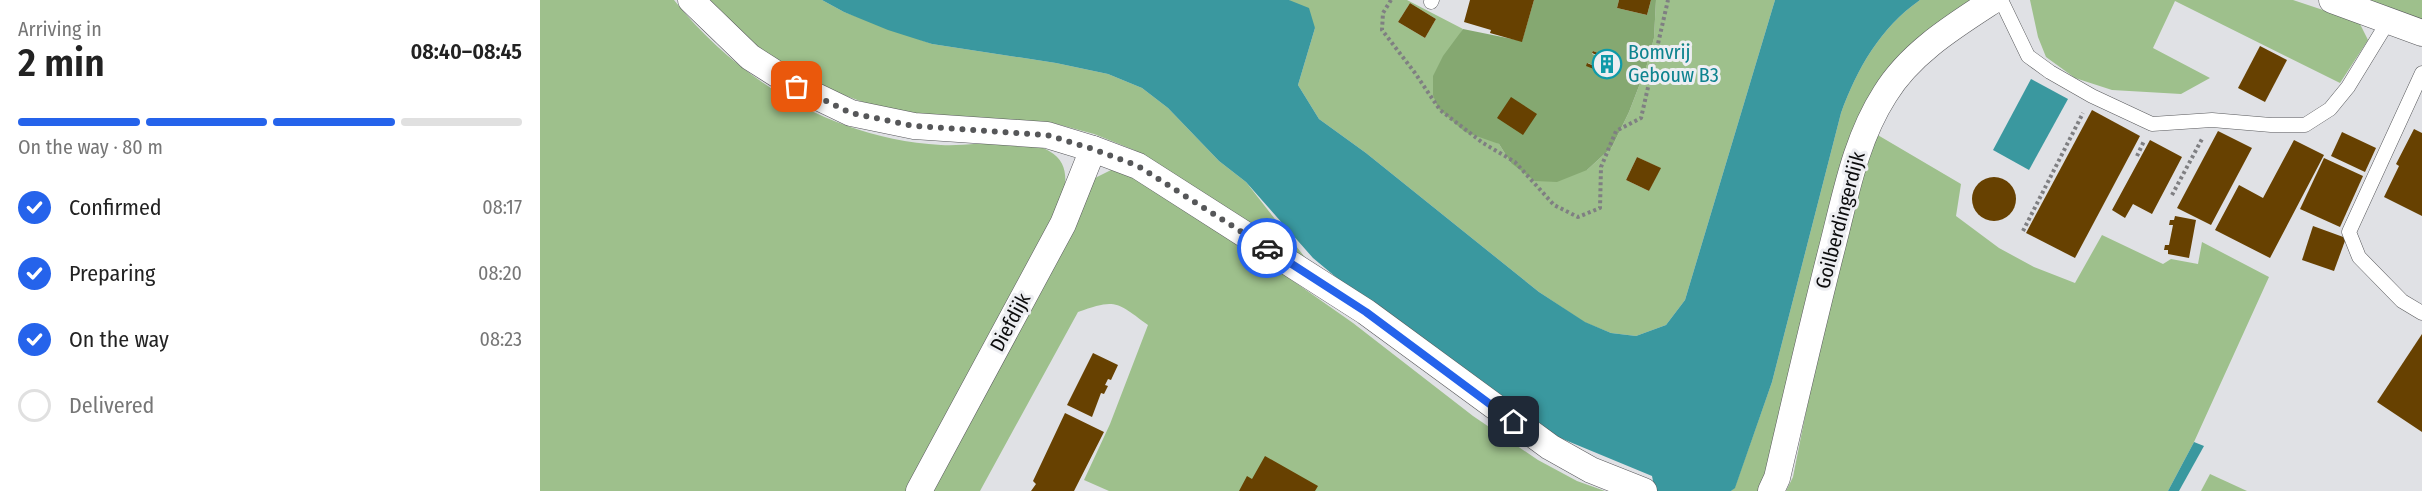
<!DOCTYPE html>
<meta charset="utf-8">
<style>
body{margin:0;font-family:"Fira Sans Condensed",sans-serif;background:#f2f2f2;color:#222;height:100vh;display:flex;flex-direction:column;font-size:22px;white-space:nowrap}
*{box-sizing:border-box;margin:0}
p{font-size:20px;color:#767676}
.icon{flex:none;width:33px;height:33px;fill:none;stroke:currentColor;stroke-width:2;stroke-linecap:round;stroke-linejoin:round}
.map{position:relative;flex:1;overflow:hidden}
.details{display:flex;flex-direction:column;background:#fff;width:540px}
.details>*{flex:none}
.pin{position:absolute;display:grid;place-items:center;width:51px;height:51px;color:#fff;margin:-26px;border-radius:12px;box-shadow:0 3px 9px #0006}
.courier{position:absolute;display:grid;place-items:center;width:60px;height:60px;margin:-30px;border:4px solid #2563eb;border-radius:50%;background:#fff;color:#222;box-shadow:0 2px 8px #0007}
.overview em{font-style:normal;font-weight:600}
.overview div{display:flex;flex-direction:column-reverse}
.overview{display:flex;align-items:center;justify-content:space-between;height:102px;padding:0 18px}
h1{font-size:39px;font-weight:600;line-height:45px}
.bar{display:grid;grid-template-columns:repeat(4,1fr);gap:9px 6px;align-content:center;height:72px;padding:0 18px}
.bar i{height:8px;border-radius:4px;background:#e0e0e0}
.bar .current{background:#2563eb}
.bar p{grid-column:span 4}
ol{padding:0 18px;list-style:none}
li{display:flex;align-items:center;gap:18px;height:66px}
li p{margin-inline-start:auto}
li .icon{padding:6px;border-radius:50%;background:#2563eb;color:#fff;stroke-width:4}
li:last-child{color:#767676}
li i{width:33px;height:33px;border:3px solid #e0e0e0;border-radius:50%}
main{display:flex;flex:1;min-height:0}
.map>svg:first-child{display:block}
.green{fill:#9ec08c;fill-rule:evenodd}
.forest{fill:#85a871;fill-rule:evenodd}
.water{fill:#3a989f}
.building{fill:#674101}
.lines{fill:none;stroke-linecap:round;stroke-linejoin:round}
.lane-casing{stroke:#58595c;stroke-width:15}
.street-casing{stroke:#58595c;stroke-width:27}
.path{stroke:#7f7f82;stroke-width:4;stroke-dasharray:3 3;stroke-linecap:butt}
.lane{stroke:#fff;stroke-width:14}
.street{stroke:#fff;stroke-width:26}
.done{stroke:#565759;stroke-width:6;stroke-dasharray:0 10.8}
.route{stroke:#2563eb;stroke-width:8}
.labels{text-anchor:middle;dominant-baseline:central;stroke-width:6;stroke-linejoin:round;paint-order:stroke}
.culture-label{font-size:20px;fill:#0d838f;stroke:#edeef2;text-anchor:start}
.street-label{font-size:20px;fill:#0c0c0d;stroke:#edeef2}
</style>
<main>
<section class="details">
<div class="overview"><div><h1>2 min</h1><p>Arriving in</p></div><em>08:40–08:45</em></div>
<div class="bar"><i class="current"></i><i class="current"></i><i class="current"></i><i></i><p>On the way · 80 m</p></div>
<ol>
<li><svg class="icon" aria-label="check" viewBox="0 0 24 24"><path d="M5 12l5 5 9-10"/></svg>Confirmed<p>08:17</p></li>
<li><svg class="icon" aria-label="check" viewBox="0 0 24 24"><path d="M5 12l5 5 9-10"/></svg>Preparing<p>08:20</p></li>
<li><svg class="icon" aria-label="check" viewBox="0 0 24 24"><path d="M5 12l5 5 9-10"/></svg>On the way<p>08:23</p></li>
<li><i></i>Delivered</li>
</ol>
</section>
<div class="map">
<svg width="1882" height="491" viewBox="0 0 1882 491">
<rect width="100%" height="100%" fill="#e0e1e5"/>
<g class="green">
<path d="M 0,0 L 134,0 C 200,82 295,139 401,145 C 434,147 481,135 509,151 C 528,161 527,180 523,198 L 367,491 L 0,491 Z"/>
<polygon points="166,0 282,0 304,12 392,44 516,63 568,74 602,88 628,108 679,161 706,182 767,260 594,150 554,134 509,122 386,117 339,108 293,91 258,74 213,45"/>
<path d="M 749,0 L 867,0 L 923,29 L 920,34 L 952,140 L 959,144 L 971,163 L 1047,170 L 1072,147 L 1089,112 L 1106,68 L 1114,38 L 1116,0 L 1235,0 L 1145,300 L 1126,325 L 1096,336 L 1071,333 L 1044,322 L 999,292 L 826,153 L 779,119 L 758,85 L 775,28 ZM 870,3 L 896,19 L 885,38 L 858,22 ZM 1097,157 L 1120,168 L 1109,191 L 1086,180 Z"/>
<path d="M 1380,0 L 1436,0 L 1359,62 L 1223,487 L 1218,491 L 1191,491 L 1195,487 L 1232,382 L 1301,113 C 1317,69 1340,28 1380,0 Z"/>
<polygon points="1490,0 1753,0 1819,22 1828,40 1800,83 1635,1 1613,48 1670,78 1641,94 1572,90 1535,78 1506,57 1498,37"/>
<polygon points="1821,0 1882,0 1882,24"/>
<path d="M 1336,134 L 1421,184 L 1416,216 L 1459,248 L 1494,267 L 1535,283 L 1562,235 L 1623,264 L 1631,259 L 1658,264 L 1662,242 L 1729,277 L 1654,442 L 1628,491 L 1246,491 L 1253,477 C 1276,362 1298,246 1336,134 Z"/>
<path d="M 573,169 L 595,172 L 692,238 L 813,323 L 933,416 L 998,460 L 1037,481 L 1065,491 L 569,491 L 544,480 L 570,424 L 608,325 C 577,302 576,298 538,312 L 440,491 L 392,491 L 555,178 Z"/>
<polygon points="1670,474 1707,491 1661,491"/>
</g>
<path class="forest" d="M 994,0 L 1079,0 L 1077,8 L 1107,15 L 1111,0 L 1116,0 L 1114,38 L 1106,68 L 1089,112 L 1072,147 L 1047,170 L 1017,182 L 995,181 L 971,163 L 959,144 L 925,132 L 898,108 L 893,95 L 893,76 L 903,56 L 923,29 L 982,41 ZM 1053,51 L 1078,61 L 1072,76 L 1047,65 L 1048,63 L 1057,67 L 1061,57 L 1052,54 Z"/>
<g class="water">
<path d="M 282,0 L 749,0 L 769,8 L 775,28 L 758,85 L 779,119 L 826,153 L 999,292 L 1045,322 L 1071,333 L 1096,336 L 1126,325 L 1145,300 L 1235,0 L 1380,0 C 1340,28 1317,69 1301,113 L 1232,382 L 1195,488 L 1191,491 L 1115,491 L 1112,476 L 1013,435 L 827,303 L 773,258 L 706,182 L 679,161 L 628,108 L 602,88 L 568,74 L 516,63 L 392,44 L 348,30 L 304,12 Z"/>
<polygon points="1491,79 1528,99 1489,170 1453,150"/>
<polygon points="1654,442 1664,446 1639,491 1628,491"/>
</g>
<g class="building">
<polygon points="930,0 994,0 982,42 950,33 951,30 924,22"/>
<polygon points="1079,0 1111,0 1107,15 1077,8"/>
<polygon points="870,3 896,19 885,38 858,22"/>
<polygon points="1720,46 1747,60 1725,102 1698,88"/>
<polygon points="1053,51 1078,61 1072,76 1046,66 1047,63 1057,67 1061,57 1052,53"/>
<polygon points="971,97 997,114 983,135 957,118"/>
<polygon points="1552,110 1600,136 1535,258 1486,233"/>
<polygon points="1874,129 1882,133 1882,216 1844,197 1859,166 1856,164"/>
<polygon points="1678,131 1712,148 1671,225 1637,208"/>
<polygon points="1802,132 1836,148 1825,172 1791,156"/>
<polygon points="1610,140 1642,157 1612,214 1593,204 1585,218 1572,210"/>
<polygon points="1754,140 1784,155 1730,258 1675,230 1699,185 1723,198"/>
<polygon points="1097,157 1121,168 1109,191 1086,180"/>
<polygon points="1784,158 1823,176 1800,227 1760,209"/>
<circle cx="1454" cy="199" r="22"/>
<polygon points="1635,216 1656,220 1649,258 1628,254 1628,250 1624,250 1625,245 1629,245 1633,225 1629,225 1630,220 1634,220"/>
<polygon points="1773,226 1806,238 1794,271 1762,260"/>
<polygon points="1882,334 1882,432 1837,402"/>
<polygon points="553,353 578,365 571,380 568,379 565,385 568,386 564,394 561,393 552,417 527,405"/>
<polygon points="525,413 564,432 534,491 491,491 496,484 493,481"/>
<polygon points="725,456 778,486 775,491 699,491 707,476 712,479"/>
</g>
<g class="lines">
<g class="lane-casing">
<g id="lane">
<polyline points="1461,0 1488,56 1510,72 1552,96 1612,124 1672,120 1731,125 1765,125 1790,109 1808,87 1849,20"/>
<polyline points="891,2 892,0"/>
<polyline points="1882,73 1809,232 1819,257 1862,301 1882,313"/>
</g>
</g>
<g class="street-casing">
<g id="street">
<polyline points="151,0 210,57 257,87 311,113 374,126 507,135 553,149 598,166 826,312 1010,447 1051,470 1104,491"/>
<polyline points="1792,0 1882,33"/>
<polyline points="379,491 523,224 553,149"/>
<path d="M 1231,491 L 1237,478 C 1255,400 1273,322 1293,244 C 1306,193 1316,139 1345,94 C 1370,53 1414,26 1454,0"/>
</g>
</g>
<g class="path">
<polyline points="851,0 843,13 842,30 875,73 900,110 943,143 975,162 1014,205 1038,217 1060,208 1061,167 1076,131 1101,118 1128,0"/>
<polyline points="1597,156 1604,141"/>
<polyline points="1632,195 1662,139"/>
<polyline points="1483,231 1543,113"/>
</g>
<use href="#lane" class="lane"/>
<use href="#street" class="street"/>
</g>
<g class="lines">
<polyline class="done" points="257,87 311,113 374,126 507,135 553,149 598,166 727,248"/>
<polyline class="route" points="727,248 826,312 974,422"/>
</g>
<defs>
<g id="building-ring" transform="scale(1.5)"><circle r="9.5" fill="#edeef2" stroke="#0f9aa8" stroke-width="1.5"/><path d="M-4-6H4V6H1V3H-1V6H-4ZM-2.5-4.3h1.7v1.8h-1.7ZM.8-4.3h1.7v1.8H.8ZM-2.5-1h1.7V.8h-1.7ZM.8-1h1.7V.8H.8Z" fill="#0f9aa8"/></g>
</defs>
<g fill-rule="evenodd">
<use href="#building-ring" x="1067" y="64"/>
</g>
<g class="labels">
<g class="culture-label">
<text x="1088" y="52">Bomvrij<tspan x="1088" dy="23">Gebouw B3</tspan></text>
</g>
<g class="street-label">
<text transform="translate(1300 220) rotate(-75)">Goilberdingerdijk</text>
<text transform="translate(470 322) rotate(-62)">Diefdijk</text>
</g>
</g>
</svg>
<div class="pin" style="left:257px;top:87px;background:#ea580c"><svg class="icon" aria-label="bag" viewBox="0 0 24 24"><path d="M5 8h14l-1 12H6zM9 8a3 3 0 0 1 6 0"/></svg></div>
<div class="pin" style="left:974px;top:422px;background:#1f2937"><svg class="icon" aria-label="home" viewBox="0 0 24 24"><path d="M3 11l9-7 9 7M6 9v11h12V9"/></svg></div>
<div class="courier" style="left:727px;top:248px"><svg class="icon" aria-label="car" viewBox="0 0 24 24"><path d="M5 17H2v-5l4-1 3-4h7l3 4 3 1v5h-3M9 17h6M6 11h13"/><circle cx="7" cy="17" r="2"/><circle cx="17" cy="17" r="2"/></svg></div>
</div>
</main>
